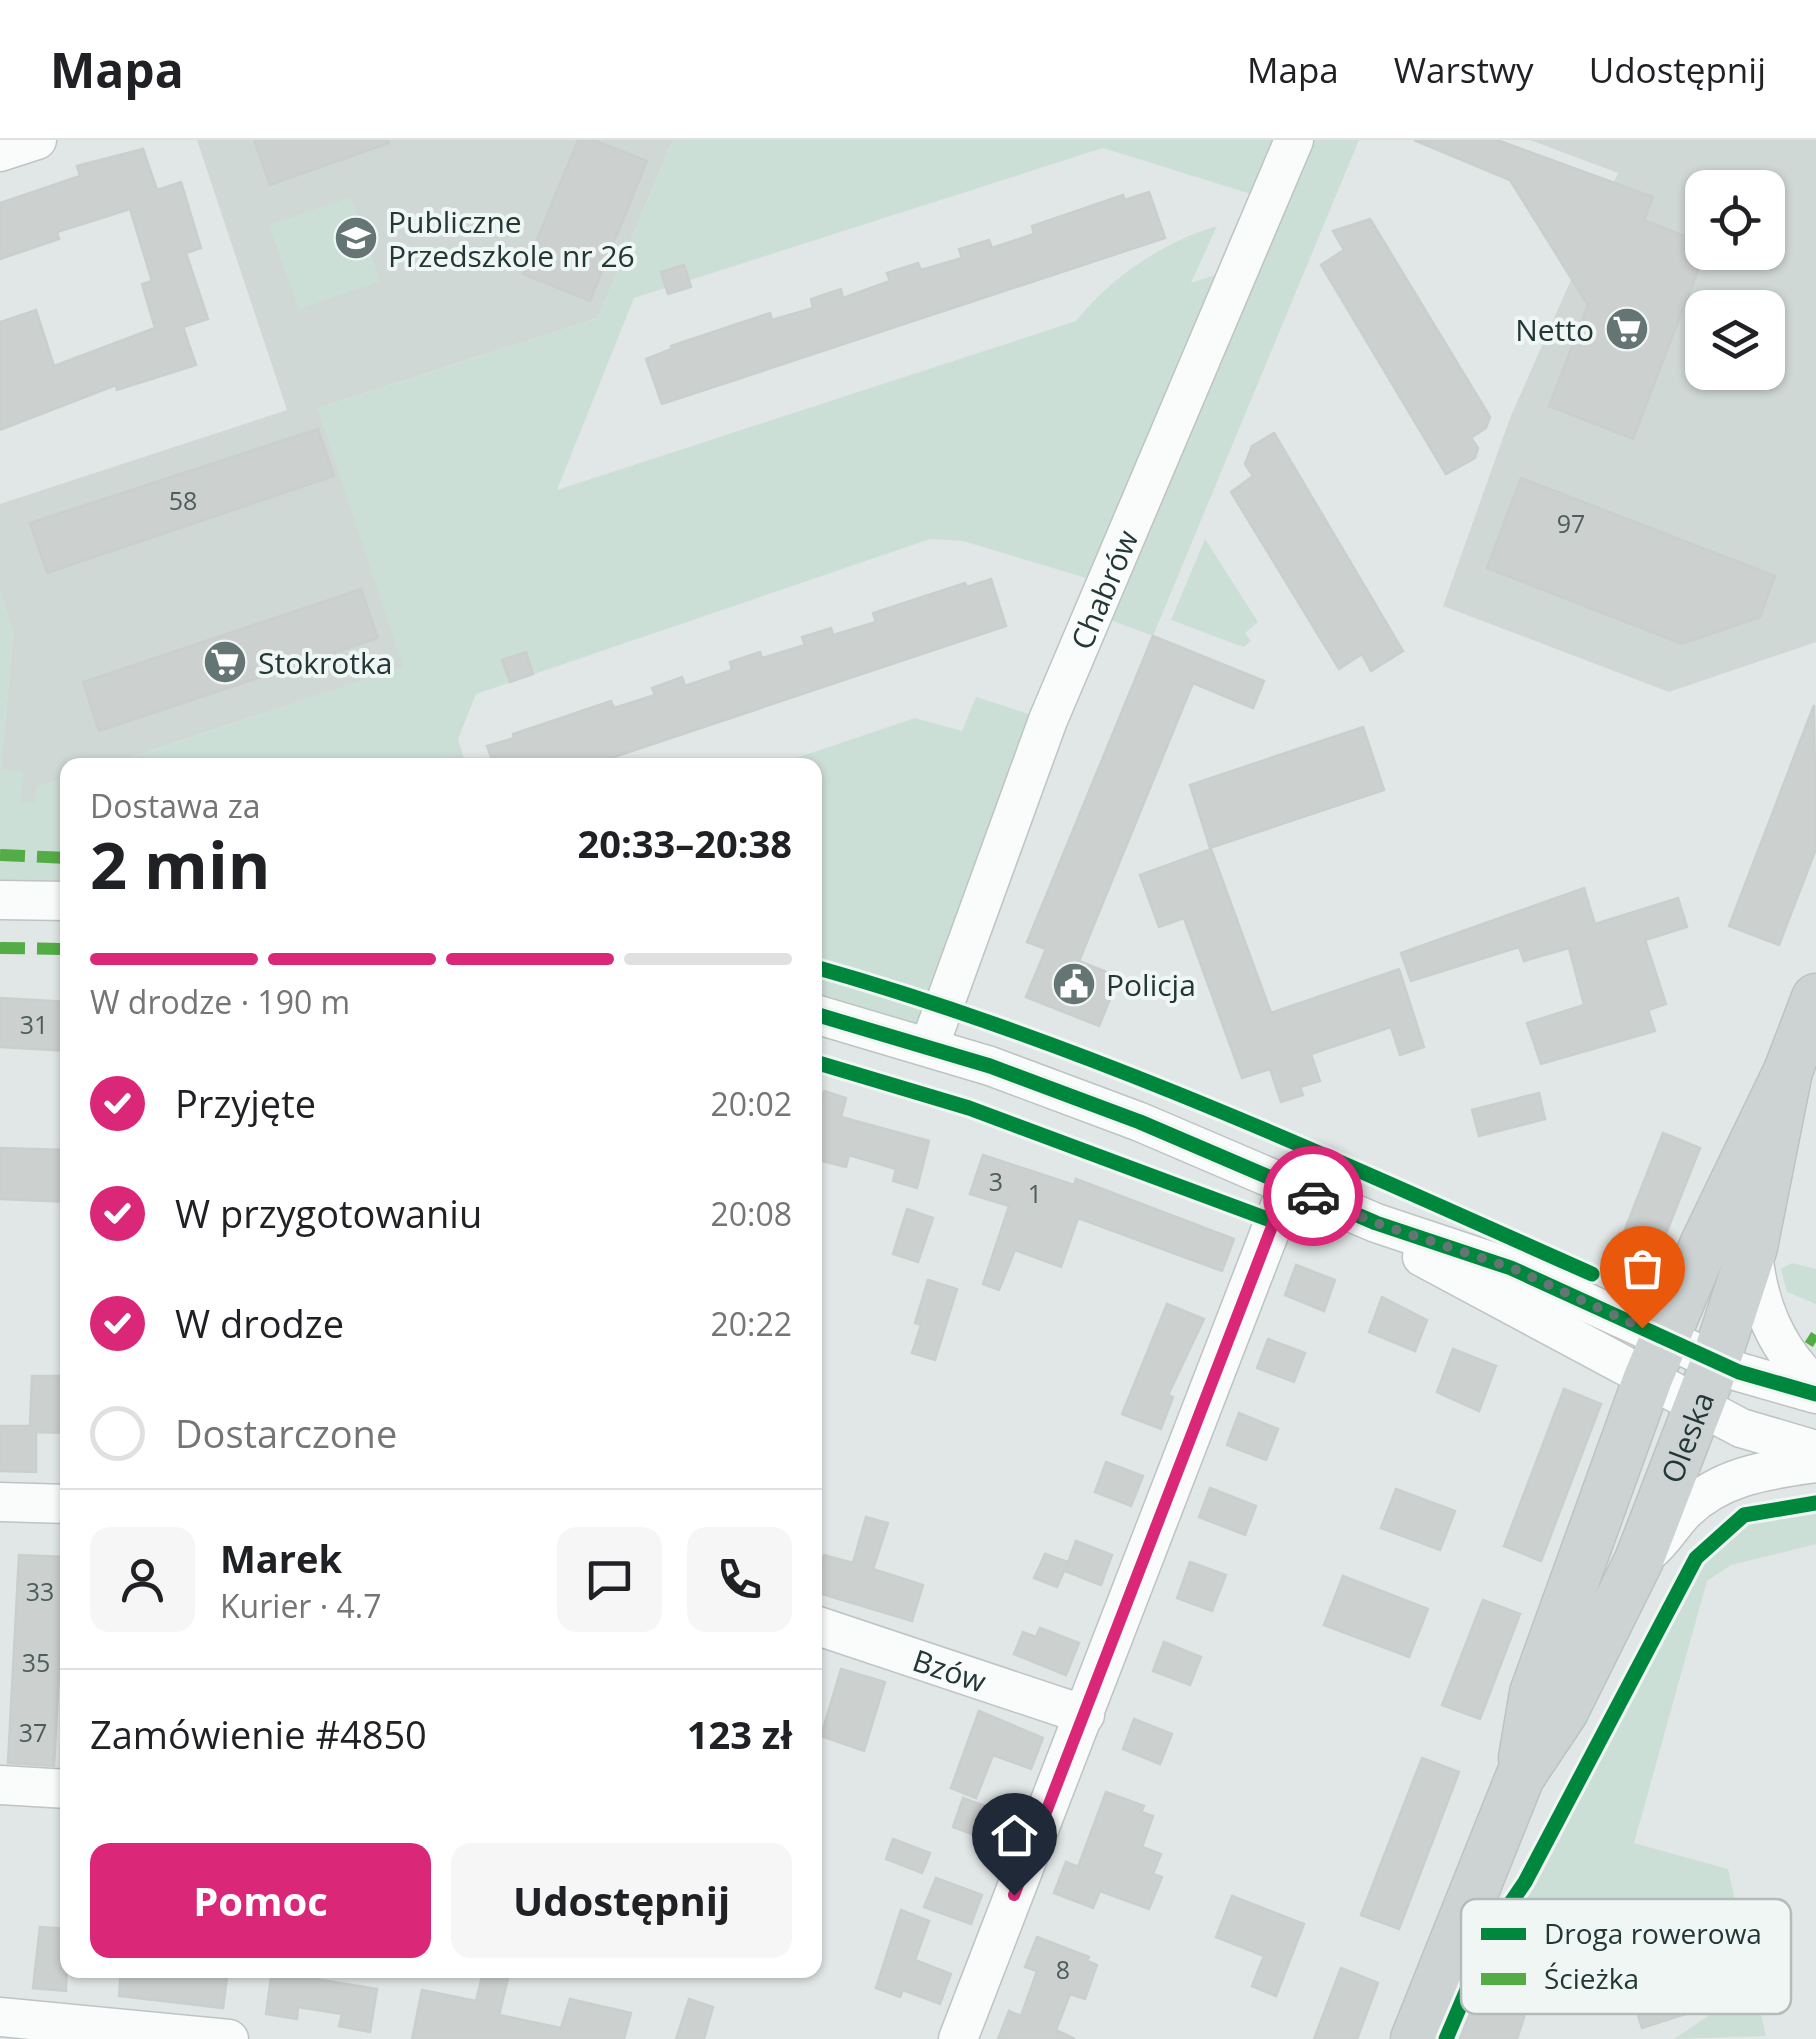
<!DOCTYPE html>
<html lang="pl">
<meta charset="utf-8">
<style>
body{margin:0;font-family:"Open Sans",sans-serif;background:#f6f6f6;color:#202124;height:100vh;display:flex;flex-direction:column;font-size:38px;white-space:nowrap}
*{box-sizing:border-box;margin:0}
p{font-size:32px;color:#757577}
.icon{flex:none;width:55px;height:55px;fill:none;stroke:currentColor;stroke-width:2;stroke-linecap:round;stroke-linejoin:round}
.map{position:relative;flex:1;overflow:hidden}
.sheet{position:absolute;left:60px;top:618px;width:762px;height:1220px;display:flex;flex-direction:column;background:#fff;border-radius:20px;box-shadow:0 2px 8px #0004}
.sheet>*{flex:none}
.fabs{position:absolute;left:1685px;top:30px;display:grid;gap:20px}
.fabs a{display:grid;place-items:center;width:100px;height:100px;border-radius:20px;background:#fff;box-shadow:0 2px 8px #0004;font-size:50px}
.pin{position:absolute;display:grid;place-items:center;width:85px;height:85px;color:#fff;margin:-102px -42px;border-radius:50% 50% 50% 0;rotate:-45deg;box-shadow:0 0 10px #0007}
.pin .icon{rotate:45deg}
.courier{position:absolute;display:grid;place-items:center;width:100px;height:100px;margin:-50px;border:8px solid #db2777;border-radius:50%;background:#fff;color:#222;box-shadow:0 2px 12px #0007}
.headline em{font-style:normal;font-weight:700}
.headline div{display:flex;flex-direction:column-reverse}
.headline{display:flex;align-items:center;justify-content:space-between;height:170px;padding:0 30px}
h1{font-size:65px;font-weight:700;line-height:75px}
.bar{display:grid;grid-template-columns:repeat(4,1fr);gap:15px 10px;align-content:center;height:120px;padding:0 30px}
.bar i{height:12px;border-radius:8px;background:#e0e0e0}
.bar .active{background:#db2777}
.bar p{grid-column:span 4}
.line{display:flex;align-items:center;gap:25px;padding:0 30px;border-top:2px solid #e0e0e0}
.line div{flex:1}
.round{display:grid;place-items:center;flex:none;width:105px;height:105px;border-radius:20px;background:#f6f6f6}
ol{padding:0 30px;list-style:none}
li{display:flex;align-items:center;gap:30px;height:110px}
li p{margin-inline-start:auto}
li .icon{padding:10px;border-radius:50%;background:#db2777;color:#fff;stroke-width:4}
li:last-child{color:#757577}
li i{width:55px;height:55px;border:5px solid #e0e0e0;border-radius:50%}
.cta{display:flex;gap:20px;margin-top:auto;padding:20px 30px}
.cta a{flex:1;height:115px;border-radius:20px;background:#db2777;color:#fff;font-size:40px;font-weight:700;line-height:115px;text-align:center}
.cta a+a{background:#f6f6f6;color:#202124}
header{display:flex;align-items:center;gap:60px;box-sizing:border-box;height:140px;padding:0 50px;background:#fff;border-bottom:2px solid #e0e0e0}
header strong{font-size:48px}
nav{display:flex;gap:55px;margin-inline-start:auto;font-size:35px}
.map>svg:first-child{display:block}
.built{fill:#d0d8d6;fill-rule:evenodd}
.green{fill:#ccdfd6;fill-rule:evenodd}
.building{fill:#ccd0cf;stroke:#cacfce;stroke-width:2.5}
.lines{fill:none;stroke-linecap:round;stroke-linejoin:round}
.minor-casing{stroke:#bec4c3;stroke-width:41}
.major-casing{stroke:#bcc3c3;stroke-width:51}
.minor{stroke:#fafbfb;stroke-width:38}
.major{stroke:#cdd3d3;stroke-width:48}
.quiet{stroke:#53ac45;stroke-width:12;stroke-dasharray:25 12;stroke-linecap:butt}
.cycleway-casing{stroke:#eff6f4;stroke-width:21}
.cycleway{stroke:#00873e;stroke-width:15}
.done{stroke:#657574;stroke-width:10;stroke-dasharray:0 18}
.route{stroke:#db2777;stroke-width:12}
.labels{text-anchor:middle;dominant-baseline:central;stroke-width:8;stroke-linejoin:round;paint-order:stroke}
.number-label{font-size:25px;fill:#4c5d5c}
.poi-label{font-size:30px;fill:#223736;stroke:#eff6f4;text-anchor:start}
.street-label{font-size:30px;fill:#223736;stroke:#eff6f4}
.key{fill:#eff6f4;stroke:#b2bdbb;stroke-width:2.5}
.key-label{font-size:28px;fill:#223736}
</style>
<header>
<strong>Mapa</strong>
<nav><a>Mapa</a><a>Warstwy</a><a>Udostępnij</a></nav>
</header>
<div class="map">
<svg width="1816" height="1899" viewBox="0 0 1816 1899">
<rect width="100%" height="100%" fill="#e1e7e6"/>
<g class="built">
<polygon points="197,0 673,0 598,178 318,268 404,527 107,625 68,625 67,637 37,647 36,662 20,662 1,630 13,493 0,451 0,364 287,270"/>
<path d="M 1530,0 L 1816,0 L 1816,502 L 1669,552 L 1443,466 L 1510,278 L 1618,33 ZM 1702,48 L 1768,48 L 1768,112 L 1702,112 ZM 1702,168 L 1768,168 L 1768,232 L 1702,232 Z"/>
</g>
<g class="green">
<path d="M 673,0 L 1359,0 L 1153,496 L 1092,473 L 1103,443 L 963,401 L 930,399 L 476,554 L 458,599 L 466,625 L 107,625 L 403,527 L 318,268 L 598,178 ZM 1103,8 L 1267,59 L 1237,128 L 1191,143 L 1217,86 C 1163,102 1111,137 1076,181 L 557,350 L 634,158 Z"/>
<polygon points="351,57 380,141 299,169 269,85"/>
<polygon points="1205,399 1258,482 1245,493 1251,501 1243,507 1171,480"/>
<polygon points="0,451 13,493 1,630 23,632 21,662 35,662 37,647 67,637 67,761 0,760"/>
<polygon points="976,557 1048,580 929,907 815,874 815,625 775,625 915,578 962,591"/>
<polygon points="1792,1123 1816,1129 1816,1164 1787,1152 1781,1129"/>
<polygon points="1816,1364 1816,1404 1731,1425 1707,1441 1634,1703 1728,1729 1766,1896 1674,1899 1708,1876 1730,1795 1674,1773 1512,1824 1482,1812 1696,1418 1744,1375"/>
</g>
<g class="building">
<polygon points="254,0 388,0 389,3 270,45"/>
<polygon points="578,0 594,0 647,21 590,161 523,134"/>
<polygon points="1414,0 1497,0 1653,57 1644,80 1702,103 1702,120 1633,299 1549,266 1588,165 1510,40"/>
<polygon points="143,9 157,50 181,42 201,108 186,113 208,179 183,187 196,225 117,250 116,245 0,290 0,182 36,170 54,226 155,188 142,144 152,141 130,69 57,92 59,99 0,119 0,63 80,36 77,26"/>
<polygon points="1149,52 1165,98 662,264 646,219 672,209 671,206 770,173 772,180 813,168 811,159 841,149 843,158 890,141 887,133 918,123 921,130 962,118 959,109 989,100 992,108 1034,94 1032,86 1123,55 1125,60"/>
<polygon points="1370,79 1490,277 1486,288 1471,298 1478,308 1475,318 1446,334 1321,125 1344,110 1333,91"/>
<polygon points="684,125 691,147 668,154 661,132"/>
<polygon points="318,289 334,336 47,433 30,383"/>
<polygon points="1274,293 1403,511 1371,531 1362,514 1339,529 1231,352 1253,336 1245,324 1252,306"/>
<polygon points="1521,338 1775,436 1760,477 1682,504 1487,428"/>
<polygon points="991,439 1006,486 590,625 494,625 487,606 514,598 513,594 611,561 614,568 655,555 652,548 682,537 685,546 732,530 730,522 760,512 762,518 805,505 802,497 831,488 833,495 876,482 873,473 965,443 967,447"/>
<polygon points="361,449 378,498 99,591 83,542"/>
<polygon points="1153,496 1264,541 1253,568 1193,543 1079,821 1119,837 1099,886 1026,857 1046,809 1027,802"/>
<polygon points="526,512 533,534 510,542 502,520"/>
<polygon points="1814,565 1816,709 1779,805 1729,786"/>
<polygon points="1363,587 1384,650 1210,708 1190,645"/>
<polygon points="1211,709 1271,873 1399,829 1424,907 1400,915 1391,887 1311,914 1320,941 1300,947 1303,955 1281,962 1270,929 1242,938 1184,778 1159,787 1140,735"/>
<polygon points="1584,748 1595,784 1678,758 1687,787 1645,800 1666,864 1648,870 1655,891 1541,924 1527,883 1584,865 1569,808 1524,821 1519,807 1411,841 1401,813"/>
<polygon points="0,858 68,862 68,911 0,907"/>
<polygon points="824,951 846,958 841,977 929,1001 917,1048 893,1041 896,1029 849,1015 846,1027 815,1019 815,984"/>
<polygon points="1539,953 1545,979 1479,996 1472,970"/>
<polygon points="1663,993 1700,1008 1648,1139 1611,1125"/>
<polygon points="0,1008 68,1010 68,1062 0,1059"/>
<polygon points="983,1015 1074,1045 1076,1039 1234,1099 1222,1131 1078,1078 1061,1127 1015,1110 999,1150 983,1144 1009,1066 970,1054"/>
<polygon points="907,1069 933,1078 918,1122 893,1114"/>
<polygon points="1296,1125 1335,1140 1324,1171 1285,1155"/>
<polygon points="928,1140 957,1149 935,1220 912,1213 921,1185 915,1183"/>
<polygon points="1382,1157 1427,1180 1415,1211 1369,1192"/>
<polygon points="1167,1164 1204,1179 1168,1255 1173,1257 1161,1289 1122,1274"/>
<polygon points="1268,1199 1305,1213 1294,1242 1257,1228"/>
<polygon points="1453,1209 1496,1226 1479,1271 1437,1252"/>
<polygon points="32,1236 68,1236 68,1293 36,1292 36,1332 0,1331 0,1286 30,1286"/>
<polygon points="1564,1249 1601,1264 1541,1421 1504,1406"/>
<polygon points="1239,1273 1278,1289 1266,1320 1227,1305"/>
<polygon points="1106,1322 1143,1336 1131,1366 1095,1352"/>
<polygon points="1210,1348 1256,1366 1245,1395 1199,1377"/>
<polygon points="1396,1349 1455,1371 1440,1410 1381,1388"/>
<polygon points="866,1377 888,1383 873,1429 923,1445 912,1481 815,1452 824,1415 853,1423"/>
<polygon points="1076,1401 1112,1415 1101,1445 1065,1431"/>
<polygon points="1045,1414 1068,1422 1057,1447 1034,1438"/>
<polygon points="19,1415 65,1417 54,1626 8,1623"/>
<polygon points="1190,1422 1226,1435 1212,1471 1177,1458"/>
<polygon points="1343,1436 1428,1469 1409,1517 1324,1485"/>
<polygon points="1483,1460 1520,1474 1480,1579 1442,1565"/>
<polygon points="1040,1488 1079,1503 1066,1535 1014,1514 1023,1492 1036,1497"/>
<polygon points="1164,1502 1201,1517 1190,1545 1153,1531"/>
<polygon points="841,1529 885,1542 864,1611 821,1596"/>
<polygon points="979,1571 1043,1598 1031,1629 993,1615 976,1658 951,1648"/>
<polygon points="1134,1579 1172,1594 1160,1624 1123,1609"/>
<polygon points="1422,1618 1459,1632 1399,1789 1361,1775"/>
<polygon points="1106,1652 1144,1666 1141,1672 1153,1676 1142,1707 1161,1714 1153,1734 1162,1737 1149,1769 1100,1751 1093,1768 1054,1753 1066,1722 1078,1727"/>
<polygon points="963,1658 1012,1676 1001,1705 953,1687"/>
<polygon points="893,1699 930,1713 922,1733 886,1719"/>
<polygon points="936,1738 982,1755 971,1784 924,1767"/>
<polygon points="1232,1756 1304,1784 1276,1856 1252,1846 1264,1816 1216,1797"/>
<polygon points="901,1770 929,1781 915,1820 951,1834 940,1864 903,1850 900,1857 876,1848"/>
<polygon points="1643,1783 1662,1847 1679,1841 1689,1873 1642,1888 1619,1814 1536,1840 1517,1899 1460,1899 1486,1832 1516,1836 1512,1824"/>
<polygon points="40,1787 68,1789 66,1851 33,1848"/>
<polygon points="1037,1797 1089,1817 1087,1821 1097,1825 1085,1859 1070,1854 1056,1890 1075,1899 998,1899 1009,1871 1021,1876 1037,1831 1025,1827"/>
<polygon points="1341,1828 1378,1843 1357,1899 1314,1899"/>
<polygon points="121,1830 228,1830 223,1868 119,1856"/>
<polygon points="272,1830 304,1830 303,1837 377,1849 370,1892 339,1886 342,1874 298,1867 297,1879 266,1874"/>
<polygon points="483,1832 508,1838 499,1875 561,1888 570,1859 631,1873 624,1899 412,1899 422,1850 476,1861"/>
<polygon points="689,1859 713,1867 704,1899 676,1899"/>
</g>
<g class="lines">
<g class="minor-casing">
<g id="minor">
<polyline points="0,12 37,0"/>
<polyline points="0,760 68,761"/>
<polyline points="815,874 990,926 1140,982 1376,1083 1511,1128 1739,1232 1816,1254"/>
<path id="s1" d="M 929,907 L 1048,580 L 1294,0"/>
<path d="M 1753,1112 C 1758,1165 1776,1209 1816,1246"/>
<polyline points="1422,1117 1741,1288 1816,1310"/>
<polyline points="0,1362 68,1364"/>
<path d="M 1649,1412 C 1664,1400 1672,1384 1685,1371 C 1722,1335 1768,1330 1816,1323"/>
<path id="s2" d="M 815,1485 L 1085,1575"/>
<polyline points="0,1645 68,1649"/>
<polyline points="0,1877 229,1899"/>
<polyline points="958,1899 1288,1045"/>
</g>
</g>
<g class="major-casing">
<g id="major">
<polyline points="1523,1618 1534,1553 1648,1238 1705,1103 1788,931 1816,858"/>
<path id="s3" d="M 1415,1899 L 1520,1637 L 1564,1571 L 1639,1420 L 1715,1223 L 1753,1107 L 1788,931"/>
</g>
</g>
<use href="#minor" class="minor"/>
<use href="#major" class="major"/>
<g class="quiet">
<polyline points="0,715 68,718"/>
<polyline points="0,808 68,809"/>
<polyline points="1808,1197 1816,1202"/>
</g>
<g class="cycleway-casing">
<g id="cycleway">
<path d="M 815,827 C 1084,903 1338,1021 1592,1134"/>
<polyline points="815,874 990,926 1140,982 1376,1083 1511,1128 1739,1232 1816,1254"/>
<polyline points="815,922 969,968 1273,1081"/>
<polyline points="1446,1899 1493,1789 1525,1742 1696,1418 1744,1375 1816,1363"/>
</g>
</g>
<use href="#cycleway" class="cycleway"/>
</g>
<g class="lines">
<polyline class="done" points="1313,1056 1376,1083 1512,1128 1642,1188"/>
<polyline class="route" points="1014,1755 1288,1045 1313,1056"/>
</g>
<defs>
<g id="school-disc" transform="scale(2.25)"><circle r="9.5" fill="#657574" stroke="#eff6f4"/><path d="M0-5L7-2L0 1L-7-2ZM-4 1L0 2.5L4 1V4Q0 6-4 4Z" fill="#fff"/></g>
<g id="supermarket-disc" transform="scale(2.25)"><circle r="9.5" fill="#657574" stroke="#eff6f4"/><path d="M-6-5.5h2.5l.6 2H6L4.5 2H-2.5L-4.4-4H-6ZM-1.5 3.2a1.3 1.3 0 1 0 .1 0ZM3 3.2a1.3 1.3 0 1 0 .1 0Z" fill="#fff"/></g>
<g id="civic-disc" transform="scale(2.25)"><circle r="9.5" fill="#657574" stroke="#eff6f4"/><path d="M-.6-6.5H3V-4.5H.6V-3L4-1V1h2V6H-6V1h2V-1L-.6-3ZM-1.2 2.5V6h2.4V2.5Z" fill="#fff"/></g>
</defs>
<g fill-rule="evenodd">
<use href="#school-disc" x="356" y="98"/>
<use href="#supermarket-disc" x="1627" y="189"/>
<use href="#supermarket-disc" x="225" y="522"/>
<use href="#civic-disc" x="1074" y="844"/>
</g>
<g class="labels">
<g class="number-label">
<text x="183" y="360">58</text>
<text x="1571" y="383">97</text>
<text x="34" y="884">31</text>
<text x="996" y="1041">3</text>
<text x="1035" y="1053">1</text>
<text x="40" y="1451">33</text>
<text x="36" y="1522">35</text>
<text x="33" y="1592">37</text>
<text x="1063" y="1829">8</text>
</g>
<g class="poi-label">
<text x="388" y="81">Publiczne<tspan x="388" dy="34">Przedszkole nr 26</tspan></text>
<text x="1594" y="189" text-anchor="end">Netto</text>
<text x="258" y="522">Stokrotka</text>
<text x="1106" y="844">Policja</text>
</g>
<g class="street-label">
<text stroke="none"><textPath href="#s1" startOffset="490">Chabrów</textPath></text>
<text stroke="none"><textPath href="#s3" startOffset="662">Oleska</textPath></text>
<text stroke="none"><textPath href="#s2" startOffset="142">Bzów</textPath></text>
</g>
</g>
<rect x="1461" y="1759" width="330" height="115" rx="15" class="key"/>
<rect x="1481" y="1788" width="45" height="12" fill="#00873e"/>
<rect x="1481" y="1833" width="45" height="12" fill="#53ac45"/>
<g class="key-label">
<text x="1544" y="1804">Droga rowerowa</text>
<text x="1544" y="1849">Ścieżka</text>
</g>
</svg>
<div class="fabs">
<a><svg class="icon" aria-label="locate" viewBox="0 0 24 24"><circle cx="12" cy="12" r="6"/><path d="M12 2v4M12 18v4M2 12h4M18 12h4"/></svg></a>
<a><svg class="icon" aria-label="layers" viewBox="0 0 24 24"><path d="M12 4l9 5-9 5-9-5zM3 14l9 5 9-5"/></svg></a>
</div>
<div class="pin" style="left:1642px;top:1188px;background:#ea580c"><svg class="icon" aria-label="bag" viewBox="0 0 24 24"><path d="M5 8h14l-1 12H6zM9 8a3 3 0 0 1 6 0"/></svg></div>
<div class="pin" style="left:1014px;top:1755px;background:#1f2937"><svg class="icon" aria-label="home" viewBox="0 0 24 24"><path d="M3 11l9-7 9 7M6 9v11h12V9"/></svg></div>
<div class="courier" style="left:1313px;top:1056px"><svg class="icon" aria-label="car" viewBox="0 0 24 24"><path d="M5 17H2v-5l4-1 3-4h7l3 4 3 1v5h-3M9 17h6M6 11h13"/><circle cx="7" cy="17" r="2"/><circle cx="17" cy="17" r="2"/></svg></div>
<section class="sheet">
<div class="headline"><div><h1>2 min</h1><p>Dostawa za</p></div><em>20:33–20:38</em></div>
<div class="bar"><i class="active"></i><i class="active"></i><i class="active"></i><i></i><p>W drodze · 190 m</p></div>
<ol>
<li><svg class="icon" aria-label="check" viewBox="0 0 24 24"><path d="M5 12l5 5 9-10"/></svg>Przyjęte<p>20:02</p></li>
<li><svg class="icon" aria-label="check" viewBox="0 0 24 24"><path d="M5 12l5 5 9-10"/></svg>W przygotowaniu<p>20:08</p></li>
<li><svg class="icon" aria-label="check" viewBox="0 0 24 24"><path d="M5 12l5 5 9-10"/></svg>W drodze<p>20:22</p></li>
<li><i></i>Dostarczone</li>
</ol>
<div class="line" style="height:180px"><a class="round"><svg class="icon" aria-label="person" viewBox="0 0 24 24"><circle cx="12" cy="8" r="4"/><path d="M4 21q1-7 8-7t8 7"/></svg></a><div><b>Marek</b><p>Kurier · 4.7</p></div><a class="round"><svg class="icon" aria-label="chat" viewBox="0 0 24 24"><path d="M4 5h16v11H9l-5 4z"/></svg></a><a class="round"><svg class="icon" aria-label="phone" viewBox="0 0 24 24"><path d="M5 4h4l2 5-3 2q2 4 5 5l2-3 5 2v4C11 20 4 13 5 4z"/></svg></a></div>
<div class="line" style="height:130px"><div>Zamówienie #4850</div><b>123 zł</b></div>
<div class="cta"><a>Pomoc</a><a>Udostępnij</a></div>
</section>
</div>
